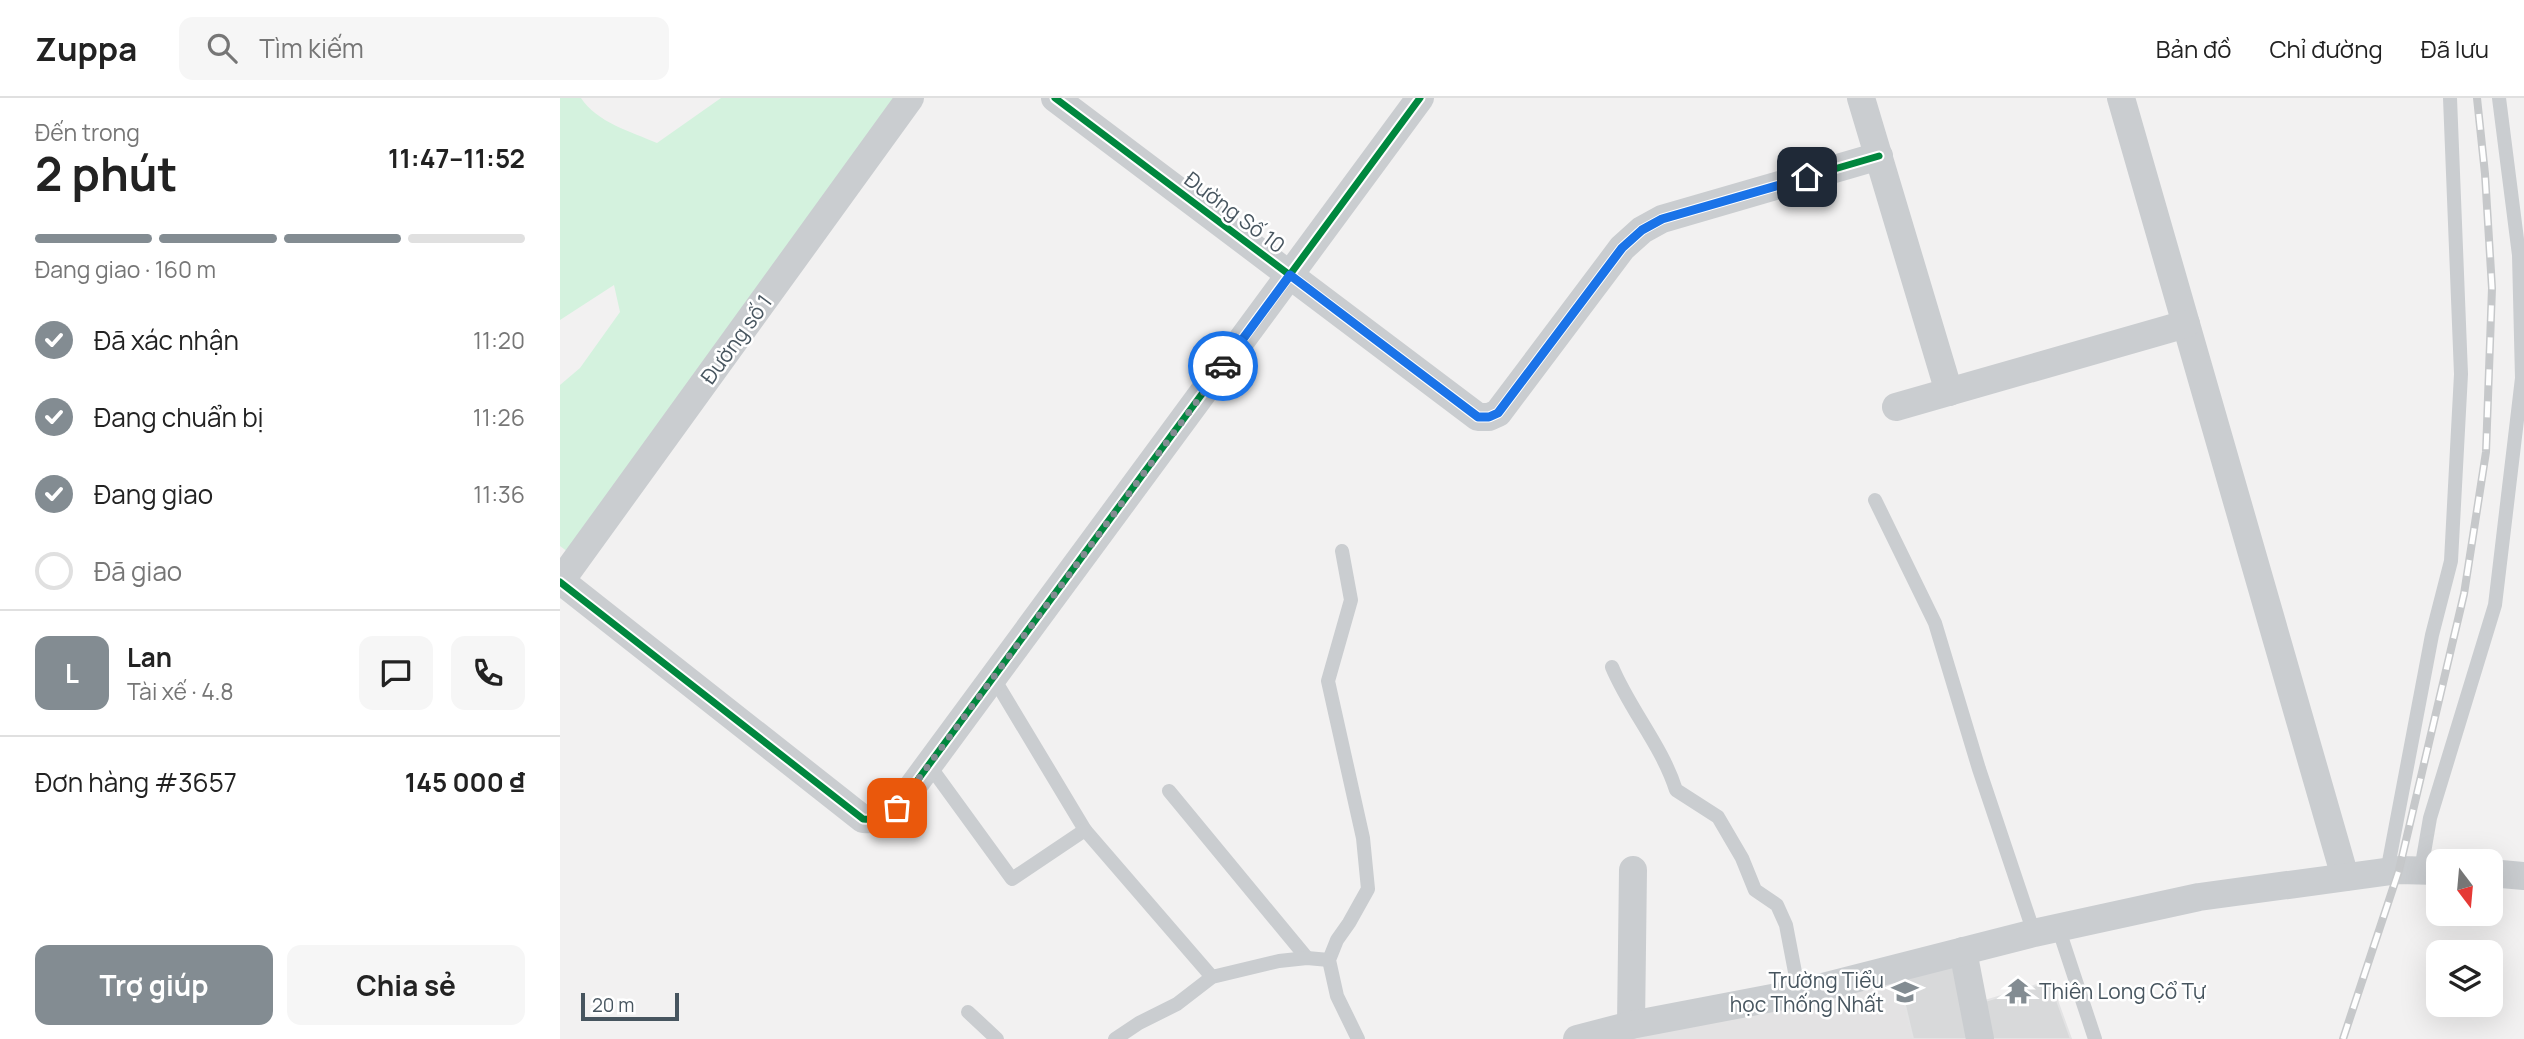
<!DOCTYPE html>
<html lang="vi">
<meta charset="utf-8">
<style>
body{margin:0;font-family:Manrope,sans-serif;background:#f6f6f6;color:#222;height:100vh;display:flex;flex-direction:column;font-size:26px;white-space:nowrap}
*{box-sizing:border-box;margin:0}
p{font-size:23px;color:#767676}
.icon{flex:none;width:38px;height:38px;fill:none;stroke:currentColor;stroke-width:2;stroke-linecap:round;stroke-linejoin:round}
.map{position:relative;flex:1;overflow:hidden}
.details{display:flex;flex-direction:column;background:#fff;width:560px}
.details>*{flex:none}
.needle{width:46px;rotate:164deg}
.tools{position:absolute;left:1866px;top:751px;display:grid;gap:14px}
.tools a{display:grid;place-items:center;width:77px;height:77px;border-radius:14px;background:#fff;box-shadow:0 7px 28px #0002;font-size:35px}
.scale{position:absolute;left:21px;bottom:18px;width:98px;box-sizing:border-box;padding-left:7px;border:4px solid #47555f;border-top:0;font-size:19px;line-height:24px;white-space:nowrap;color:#47555f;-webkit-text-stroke:5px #fff;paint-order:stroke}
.pin{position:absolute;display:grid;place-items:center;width:60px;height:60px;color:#fff;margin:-30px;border-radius:14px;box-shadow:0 4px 10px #0006}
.courier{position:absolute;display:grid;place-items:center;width:70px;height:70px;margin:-35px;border:5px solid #1a73e8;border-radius:50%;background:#fff;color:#222;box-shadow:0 2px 9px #0007}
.summary em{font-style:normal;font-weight:700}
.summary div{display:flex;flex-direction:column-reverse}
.summary{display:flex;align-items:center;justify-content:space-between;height:119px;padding:0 35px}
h1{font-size:46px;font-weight:700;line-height:52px}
.bar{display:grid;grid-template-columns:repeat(4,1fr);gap:10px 7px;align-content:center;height:84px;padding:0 35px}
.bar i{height:9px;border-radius:5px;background:#e0e0e0}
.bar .current{background:#838c92}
.bar p{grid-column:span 4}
.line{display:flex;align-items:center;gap:18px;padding:0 35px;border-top:2px solid #e0e0e0}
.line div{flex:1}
.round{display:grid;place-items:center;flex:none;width:74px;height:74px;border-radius:14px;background:#f6f6f6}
ol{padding:0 35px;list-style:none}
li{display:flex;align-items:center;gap:21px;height:77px}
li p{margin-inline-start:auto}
li .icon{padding:7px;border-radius:50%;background:#838c92;color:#fff;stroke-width:4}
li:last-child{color:#767676}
li i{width:38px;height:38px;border:4px solid #e0e0e0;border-radius:50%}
.primary-button{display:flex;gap:14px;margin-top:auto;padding:14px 35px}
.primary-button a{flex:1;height:80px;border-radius:14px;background:#838c92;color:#fff;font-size:28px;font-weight:700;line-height:80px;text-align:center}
.primary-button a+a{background:#f6f6f6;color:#222}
header{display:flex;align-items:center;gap:42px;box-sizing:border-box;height:98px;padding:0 35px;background:#fff;border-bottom:2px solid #e0e0e0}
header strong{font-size:33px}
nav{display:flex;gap:38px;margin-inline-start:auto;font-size:24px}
.search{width:490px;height:63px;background:#f6f6f6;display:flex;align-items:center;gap:18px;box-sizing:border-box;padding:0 24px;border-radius:14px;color:#767676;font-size:26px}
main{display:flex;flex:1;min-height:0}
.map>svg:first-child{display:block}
.education{fill:#e3e2e3}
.green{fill:#d4f2de}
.building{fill:#d8d9da;stroke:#e3e3e4;stroke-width:2}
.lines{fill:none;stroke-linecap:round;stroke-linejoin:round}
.lane{stroke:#cacdd0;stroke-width:14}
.street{stroke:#cacdd0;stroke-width:28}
.rail-casing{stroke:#c6c8ca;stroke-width:8}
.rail{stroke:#fff;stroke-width:5;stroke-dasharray:16;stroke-linecap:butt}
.cycleway-casing{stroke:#fff;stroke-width:11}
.cycleway{stroke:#00873e;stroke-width:7}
.done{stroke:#838c92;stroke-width:7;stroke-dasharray:0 12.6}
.route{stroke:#1a73e8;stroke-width:9}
.labels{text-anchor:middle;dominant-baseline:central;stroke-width:5;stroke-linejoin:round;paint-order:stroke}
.street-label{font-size:21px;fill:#47555f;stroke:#fff}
.poi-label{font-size:21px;fill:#47555f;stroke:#fff;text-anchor:end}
</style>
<header>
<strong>Zuppa</strong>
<div class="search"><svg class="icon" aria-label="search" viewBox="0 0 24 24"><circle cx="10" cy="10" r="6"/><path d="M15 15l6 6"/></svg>Tìm kiếm</div>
<nav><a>Bản đồ</a><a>Chỉ đường</a><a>Đã lưu</a></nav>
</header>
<main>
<section class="details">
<div class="summary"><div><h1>2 phút</h1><p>Đến trong</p></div><em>11:47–11:52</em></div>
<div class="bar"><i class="current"></i><i class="current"></i><i class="current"></i><i></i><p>Đang giao · 160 m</p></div>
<ol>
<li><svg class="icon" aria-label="check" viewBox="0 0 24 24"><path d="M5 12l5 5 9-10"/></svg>Đã xác nhận<p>11:20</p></li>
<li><svg class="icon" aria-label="check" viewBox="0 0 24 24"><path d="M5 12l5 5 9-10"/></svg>Đang chuẩn bị<p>11:26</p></li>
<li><svg class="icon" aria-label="check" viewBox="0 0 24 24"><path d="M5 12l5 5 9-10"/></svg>Đang giao<p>11:36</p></li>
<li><i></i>Đã giao</li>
</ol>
<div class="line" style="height:126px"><b class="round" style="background:#838c92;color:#fff">L</b><div><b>Lan</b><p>Tài xế · 4.8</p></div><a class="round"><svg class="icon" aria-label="chat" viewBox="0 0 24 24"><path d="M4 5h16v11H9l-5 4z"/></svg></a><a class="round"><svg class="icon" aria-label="phone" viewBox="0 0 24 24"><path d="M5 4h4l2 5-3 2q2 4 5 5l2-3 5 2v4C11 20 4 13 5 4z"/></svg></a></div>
<div class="line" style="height:91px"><div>Đơn hàng #3657</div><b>145 000 ₫</b></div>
<div class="primary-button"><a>Trợ giúp</a><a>Chia sẻ</a></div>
</section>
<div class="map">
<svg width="1964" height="941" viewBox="0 0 1964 941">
<rect width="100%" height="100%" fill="#f2f1f1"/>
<polygon class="education" points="1393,868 1408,941 1064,941"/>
<path class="green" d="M 0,0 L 21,0 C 36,24 72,34 97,45 L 161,0 L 336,0 L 8,454 L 0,448 L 0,287 L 20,270 L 60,214 L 54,187 L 0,222 Z"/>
<g class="building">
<polygon points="1393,868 1408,941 1353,941 1339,882"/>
<polygon points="1490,883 1511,941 1432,941 1425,903"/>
</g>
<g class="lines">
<g class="lane">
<polyline points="1315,402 1375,525 1419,671 1474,835"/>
<polyline points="782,453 791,502 768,583 803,740 808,791 789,825 777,842 769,862 777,898 798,941"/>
<path d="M 1052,569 C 1070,612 1102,648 1116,692 L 1158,719 L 1182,760 L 1195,792 L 1217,807 L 1226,827 L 1239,895"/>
<polyline points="433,579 525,732 652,879"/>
<polyline points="369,667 452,781 525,732"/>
<polyline points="609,693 747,860"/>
<polyline points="1861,772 1870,720 1935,507 1962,280 1959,157 1939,0"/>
<polyline points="1827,774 1872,537 1891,463 1901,276 1890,0"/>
<polyline points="1498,829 1535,941"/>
<polyline points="408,914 437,941"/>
<polyline points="555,941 579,925 617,906 652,879 719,863 747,860 769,862"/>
</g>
<g class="street">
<polyline points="495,0 918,319 929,319 938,315 1062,150 1082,132 1102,121 1319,58"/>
<polyline points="1301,0 1389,294"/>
<polyline points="1561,0 1785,779"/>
<polyline points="1336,309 1626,226"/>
<path d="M 1,483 L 303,721 C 318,722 327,720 337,710 L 860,0"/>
<polyline points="0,484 350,0"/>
<polyline points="1930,775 1964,778"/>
<polyline points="1403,853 1420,941"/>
<polyline points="1071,927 1073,772"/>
<polyline points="1017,941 1071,927 1239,895 1474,835 1639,799 1839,772 1878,773"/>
</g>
<g class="rail-casing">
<polyline id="rail" points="1783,941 1839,772 1904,496 1926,354 1932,190 1925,76 1917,0"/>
</g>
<use href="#rail" class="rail"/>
<g class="cycleway-casing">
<g id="cycleway">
<polyline points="495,0 918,319 929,319 938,315 1062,150 1082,132 1102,121 1319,58"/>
<path d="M 0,484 L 303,721 C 318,722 327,720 337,710 L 860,0"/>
</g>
</g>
<use href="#cycleway" class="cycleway"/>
</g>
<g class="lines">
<polyline class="done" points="337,710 663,268"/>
<polyline class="route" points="663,268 730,177 918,319 929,319 938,315 1062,150 1082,132 1102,121 1247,79"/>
</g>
<defs>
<g id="temple-bare" transform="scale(2.1)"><path d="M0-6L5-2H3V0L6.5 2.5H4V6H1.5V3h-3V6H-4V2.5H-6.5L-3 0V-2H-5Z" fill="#838c92" stroke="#fff" stroke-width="2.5" paint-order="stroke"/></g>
<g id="school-bare" transform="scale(2.1)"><path d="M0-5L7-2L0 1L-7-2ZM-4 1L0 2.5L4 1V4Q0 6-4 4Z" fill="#838c92" stroke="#fff" stroke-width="2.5" paint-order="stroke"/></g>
</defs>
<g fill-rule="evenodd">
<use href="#temple-bare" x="1458" y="893"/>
<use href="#school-bare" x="1345" y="894"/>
</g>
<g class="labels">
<g class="street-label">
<text transform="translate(675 114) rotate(37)">Đường Số 10</text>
<text transform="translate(176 241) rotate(-54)">Đường số 1</text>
</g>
<g class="poi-label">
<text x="1324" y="882">Trường Tiểu<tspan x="1324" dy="24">học Thống Nhất</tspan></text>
<text x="1479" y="893" text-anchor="start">Thiên Long Cổ Tự</text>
</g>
</g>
</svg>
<div class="tools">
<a><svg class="needle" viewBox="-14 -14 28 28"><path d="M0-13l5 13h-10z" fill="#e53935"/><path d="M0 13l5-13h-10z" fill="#767676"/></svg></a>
<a><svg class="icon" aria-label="layers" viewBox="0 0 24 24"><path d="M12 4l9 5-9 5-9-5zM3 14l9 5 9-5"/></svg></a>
</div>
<div class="scale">20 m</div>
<div class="pin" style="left:337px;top:710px;background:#ea580c"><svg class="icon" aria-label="bag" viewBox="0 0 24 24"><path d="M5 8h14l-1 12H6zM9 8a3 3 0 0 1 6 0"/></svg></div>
<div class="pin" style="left:1247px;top:79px;background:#1f2937"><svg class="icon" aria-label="home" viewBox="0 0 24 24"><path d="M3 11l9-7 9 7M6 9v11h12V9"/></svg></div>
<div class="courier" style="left:663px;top:268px"><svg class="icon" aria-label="car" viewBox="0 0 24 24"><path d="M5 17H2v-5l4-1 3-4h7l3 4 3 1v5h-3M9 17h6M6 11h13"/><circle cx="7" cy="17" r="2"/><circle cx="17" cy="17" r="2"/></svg></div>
</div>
</main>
